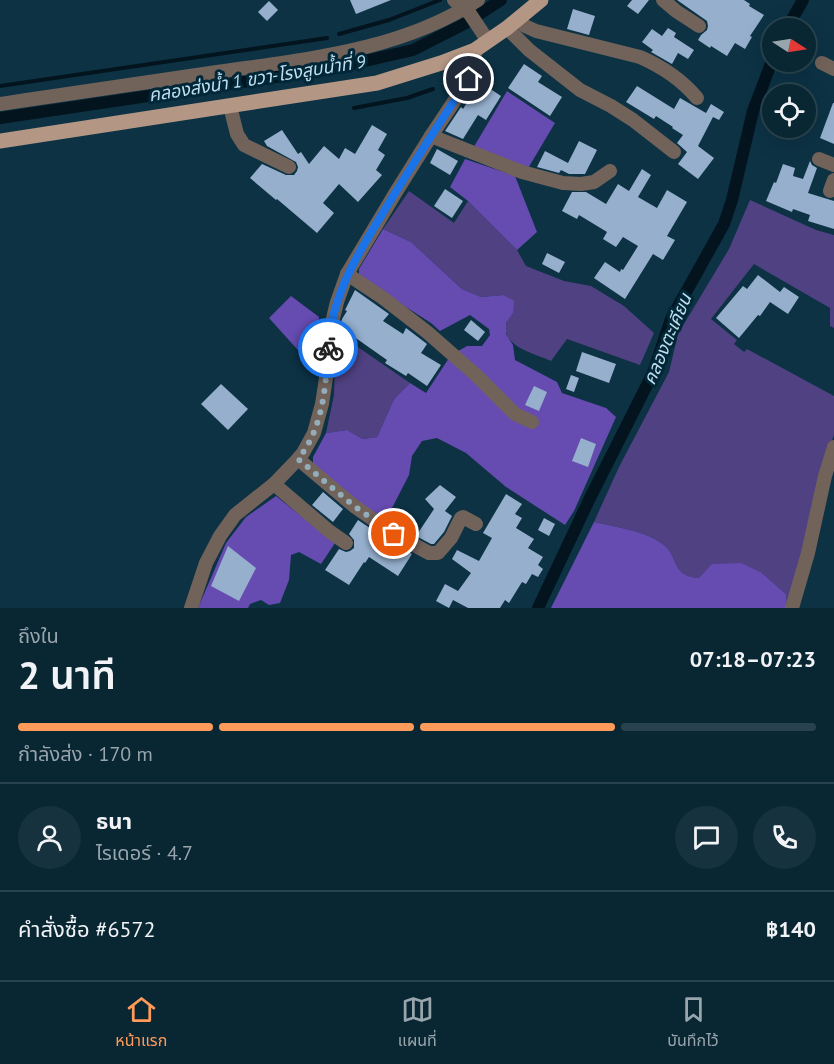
<!DOCTYPE html>
<html lang="th">
<meta charset="utf-8">
<style>
body{margin:0;font-family:"PT Sans","Noto Sans Thai",sans-serif;background:#17323f;color:#f1f3f6;height:100vh;display:flex;flex-direction:column;font-size:22px;white-space:nowrap}
*{box-sizing:border-box;margin:0}
p{font-size:20px;color:#99a5ac}
.icon{flex:none;width:33px;height:33px;fill:none;stroke:currentColor;stroke-width:2;stroke-linecap:round;stroke-linejoin:round}
.map{position:relative;height:608px;overflow:hidden}
.drawer{display:flex;flex-direction:column;background:#092633;flex:1}
.drawer>*{flex:none}
.needle{width:39px;rotate:102deg}
.fabs{position:absolute;left:762px;top:18px;display:grid;gap:12px}
.fabs a{display:grid;place-items:center;width:54px;height:54px;border-radius:50%;background:#092633;box-shadow:0 6px 24px #0002,0 0 0 2px #29434e;font-size:30px}
.pin{position:absolute;display:grid;place-items:center;width:51px;height:51px;color:#fff;margin:-26px;border:3px solid #fff;border-radius:50%;box-shadow:0 2px 6px #0007}
.courier{position:absolute;display:grid;place-items:center;width:60px;height:60px;margin:-30px;border:4px solid #1a73e8;border-radius:50%;background:#fff;color:#222;box-shadow:0 2px 8px #0007}
.headline em{font-style:normal;font-weight:600}
.headline div{display:flex;flex-direction:column-reverse}
.headline{display:flex;align-items:center;justify-content:space-between;height:102px;padding:0 18px}
h1{font-size:39px;font-weight:600;line-height:45px}
.bar{display:grid;grid-template-columns:repeat(4,1fr);gap:9px 6px;align-content:center;height:72px;padding:0 18px}
.bar i{height:8px;border-radius:4px;background:#29434e}
.bar .active{background:#ff9b5a}
.bar p{grid-column:span 4}
.line{display:flex;align-items:center;gap:15px;padding:0 18px;border-top:2px solid #29434e}
.line div{flex:1}
.round{display:grid;place-items:center;flex:none;width:63px;height:63px;border-radius:32px;background:#17323f}
.tabs{display:flex;justify-content:space-around;align-items:center;height:84px;border-top:2px solid #29434e;background:#092633;font-size:16px;color:#99a5ac}
.tabs a{display:grid;justify-items:center;gap:3px}
.tabs .active{color:#ff9b5a}
.map>svg:first-child{display:block}
.green{fill:#504183}
.forest{fill:#664bb1}
.lines{fill:none;stroke-linecap:round;stroke-linejoin:round}
.stream{stroke:#03141e;stroke-width:4}
.canal{stroke:#03141e;stroke-width:12}
.building{fill:#95afcd}
.minor{stroke:#71625a;stroke-width:14}
.major{stroke:#b49684;stroke-width:15}
.done{stroke:#93adba;stroke-width:6;stroke-dasharray:0 10.8}
.route{stroke:#1a73e8;stroke-width:8}
.labels{text-anchor:middle;dominant-baseline:central;stroke-width:6;stroke-linejoin:round;paint-order:stroke}
.water-label{font-size:18px;font-style:italic;fill:#c2deee;stroke:#012839}
</style>
<div class="map">
<svg width="834" height="608" viewBox="0 0 834 608">
<rect width="100%" height="100%" fill="#0c3244"/>
<g class="green">
<path d="M 409,191 L 454,223 L 468,201 L 517,250 L 526,266 L 564,281 L 591,286 L 624,306 L 654,333 L 640,365 L 567,339 L 551,361 C 536,354 502,347 506,325 C 506,321 510,317 513,313 L 503,295 L 481,297 L 462,289 L 411,242 L 383,229 Z"/>
<path d="M 750,200 L 816,230 L 834,235 L 834,328 L 830,326 L 830,308 L 754,264 L 711,319 L 737,340 L 734,344 L 744,352 L 747,349 L 834,396 L 834,435 L 822,468 L 800,564 L 787,606 L 786,594 L 762,573 L 699,578 C 671,576 679,557 664,545 C 647,531 616,527 594,522 L 619,467 L 669,372 L 678,334 L 729,249 Z"/>
<polygon points="339,334 410,383 394,399 377,437 363,439 347,430 326,433 334,395 335,357"/>
</g>
<g class="forest">
<polygon points="507,91 555,123 527,170 472,150"/>
<polygon points="465,159 515,176 537,232 517,250 468,201 450,187"/>
<polygon points="383,229 411,242 462,289 481,297 503,295 514,301 513,313 506,323 506,334 513,345 515,360 557,382 562,393 606,408 616,417 574,511 565,525 506,487 466,453 437,438 422,441 412,456 409,475 391,510 376,517 313,465 313,457 326,433 347,430 363,439 377,437 394,399 410,383 426,393 451,355 467,346 482,346 490,335 489,329 470,315 440,331 431,323 359,277 359,269"/>
<polygon points="291,296 319,317 315,369 269,318"/>
<polygon points="276,496 335,543 321,564 299,552 291,555 289,580 280,603 269,605 261,600 250,604 248,608 198,608 226,543 246,517"/>
<path d="M 594,522 C 616,527 647,531 664,545 C 679,557 671,576 699,578 L 712,564 L 741,563 L 762,573 L 786,594 L 787,606 L 786,608 L 551,608 Z"/>
</g>
<g class="lines">
<g class="stream">
<polyline points="339,34 389,20 440,0"/>
<polyline points="0,86 327,38"/>
<polyline points="354,108 407,98 433,89"/>
</g>
<g class="canal">
<polyline points="787,28 803,0"/>
<polyline points="0,118 330,69 413,50 464,24 501,0"/>
<polyline points="538,608 589,500 653,373 671,319 724,224 732,200 753,111 772,61"/>
</g>
</g>
<g class="building">
<polygon points="350,0 391,0 356,14"/>
<polygon points="632,0 649,0 638,14 627,6"/>
<polygon points="677,0 744,0 750,4 749,6 764,15 750,36 752,37 745,49 735,43 727,56 711,46 710,48 698,40 701,35 707,30 708,26 707,21"/>
<polygon points="269,1 278,10 267,21 258,12"/>
<polygon points="573,9 595,16 589,35 567,29"/>
<polygon points="668,28 676,33 674,37 694,50 688,59 678,53 672,64 651,52 653,50 642,42 652,29 662,36"/>
<polygon points="524,64 542,76 538,82 562,97 550,116 508,88"/>
<polygon points="480,82 501,96 486,120 478,115 463,139 445,131 461,107 463,109"/>
<polygon points="637,86 674,109 680,98 706,113 711,104 724,112 719,120 713,117 698,146 714,158 698,179 678,164 687,152 677,143 683,135 672,128 673,127 656,116 654,119 626,102"/>
<polygon points="833,103 834,103 834,144 820,138"/>
<polygon points="372,125 387,134 378,150 385,155 376,170 382,175 358,202 339,184 323,203 334,213 317,233 277,199 276,200 250,178 262,164 286,175 294,175 297,171 298,167 296,162 267,146 264,141 282,130 298,154 301,152 309,164 324,146 339,159 345,148 355,154"/>
<polygon points="579,141 597,150 585,174 569,174 561,170 559,173 537,167 545,151 568,163"/>
<polygon points="437,149 458,161 450,175 430,163"/>
<polygon points="810,161 812,165 817,168 808,193 834,201 834,229 808,221 810,215 793,209 792,212 766,201 774,182 776,183 783,164 795,168 793,176 803,179"/>
<polygon points="642,169 651,175 638,197 657,208 667,190 687,202 667,236 675,240 663,260 653,254 625,299 594,278 605,262 620,272 621,269 623,270 638,246 623,237 616,247 603,239 607,232 579,215 577,219 562,211 572,192 586,192 606,204 618,184 629,191"/>
<polygon points="445,189 463,201 452,218 434,206"/>
<polygon points="547,253 565,262 559,273 542,264"/>
<polygon points="758,275 780,292 784,287 799,297 788,314 770,302 760,316 758,315 739,338 716,318 743,286 747,289"/>
<polygon points="355,290 389,314 383,321 403,334 406,328 427,344 421,353 441,365 427,386 408,373 406,376 385,363 387,360 340,327 342,319 347,311 345,310"/>
<polygon points="471,320 485,332 478,341 464,330"/>
<polygon points="582,352 616,364 609,383 576,371"/>
<polygon points="571,375 579,378 574,392 566,389"/>
<polygon points="221,384 248,409 228,430 201,404"/>
<polygon points="534,386 547,392 539,411 525,405"/>
<polygon points="581,438 596,444 588,467 572,461"/>
<polygon points="440,485 456,497 445,511 452,516 444,532 434,544 431,544 416,536 434,509 425,499"/>
<polygon points="323,492 343,509 333,522 312,505"/>
<polygon points="506,494 522,504 515,514 522,518 516,528 534,539 528,548 543,557 538,565 543,569 538,577 532,574 526,584 522,582 509,603 505,600 500,608 468,608 453,600 449,608 436,601 445,584 458,591 471,573 452,559 457,550 479,561 492,538 483,533"/>
<polygon points="544,518 555,524 549,536 538,530"/>
<polygon points="358,520 389,541 412,554 398,576 369,557 365,563 364,562 349,585 325,570 339,549 346,552 350,551 354,548 354,540 349,534"/>
<polygon points="228,546 256,568 239,601 211,586"/>
</g>
<g class="lines">
<g class="minor">
<polyline points="454,0 470,14 488,41"/>
<polyline points="663,0 676,11 699,26"/>
<path d="M 518,19 L 525,26 L 536,31 L 640,57 C 663,67 681,79 697,98"/>
<polyline points="507,28 529,50 580,90 611,106 633,120 674,152"/>
<polyline points="822,63 834,69"/>
<path d="M 0,104 C 72,93 144,83 217,72 C 306,59 401,51 478,0"/>
<polyline points="230,106 237,134 244,145 289,167"/>
<polyline points="431,136 522,172 563,183 581,184 594,182 610,171"/>
<polyline points="819,159 834,165"/>
<polyline points="830,191 834,180"/>
<polyline points="347,274 383,298 427,332 476,375 515,414 532,422"/>
<polyline points="298,459 354,506 394,534 429,553 438,553 451,538 461,518 463,517 476,524"/>
<polyline points="274,484 329,531 346,543"/>
<polyline points="191,608 206,563 220,536 235,515 274,484 298,459 303,453 314,433 322,404 326,378 329,335 337,302 347,274 396,192 431,136 469,79 475,63 475,50"/>
<polyline points="792,608 808,553 825,476 834,447"/>
</g>
<polyline class="major" points="0,141 377,83 441,63 475,50 507,28 541,0"/>
</g>
<g class="lines">
<path class="done" d="M 328,348 C 326,386 323,429 298,459 L 354,506 L 394,534"/>
<path class="route" d="M 328,348 C 332,290 363,246 392,198 C 417,158 442,118 469,79"/>
</g>
<g class="labels">
<g class="water-label">
<text transform="translate(257 78) rotate(-9)">คลองส่งน้ำ 1 ขวา-โรงสูบน้ำที่ 9</text>
<text transform="translate(667 339) rotate(-67)">คลองตะเคียน</text>
</g>
</g>
</svg>
<div class="fabs">
<a><svg class="needle" viewBox="-14 -14 28 28"><path d="M0-13l5 13h-10z" fill="#e53935"/><path d="M0 13l5-13h-10z" fill="#99a5ac"/></svg></a>
<a><svg class="icon" aria-label="locate" viewBox="0 0 24 24"><circle cx="12" cy="12" r="6"/><path d="M12 2v4M12 18v4M2 12h4M18 12h4"/></svg></a>
</div>
<div class="pin" style="left:394px;top:534px;background:#ea580c"><svg class="icon" aria-label="bag" viewBox="0 0 24 24"><path d="M5 8h14l-1 12H6zM9 8a3 3 0 0 1 6 0"/></svg></div>
<div class="pin" style="left:469px;top:79px;background:#1f2937"><svg class="icon" aria-label="home" viewBox="0 0 24 24"><path d="M3 11l9-7 9 7M6 9v11h12V9"/></svg></div>
<div class="courier" style="left:328px;top:348px"><svg class="icon" aria-label="bike" viewBox="0 0 24 24"><circle cx="6" cy="16" r="4"/><circle cx="18" cy="16" r="4"/><path d="M6 16l4-8h5l3 8M10 8l3 8H6M13 5h3"/></svg></div>
</div>
<section class="drawer">
<div class="headline"><div><h1>2 นาที</h1><p>ถึงใน</p></div><em>07:18–07:23</em></div>
<div class="bar"><i class="active"></i><i class="active"></i><i class="active"></i><i></i><p>กำลังส่ง · 170 m</p></div>
<div class="line" style="height:108px"><a class="round"><svg class="icon" aria-label="person" viewBox="0 0 24 24"><circle cx="12" cy="8" r="4"/><path d="M4 21q1-7 8-7t8 7"/></svg></a><div><b>ธนา</b><p>ไรเดอร์ · 4.7</p></div><a class="round"><svg class="icon" aria-label="chat" viewBox="0 0 24 24"><path d="M4 5h16v11H9l-5 4z"/></svg></a><a class="round"><svg class="icon" aria-label="phone" viewBox="0 0 24 24"><path d="M5 4h4l2 5-3 2q2 4 5 5l2-3 5 2v4C11 20 4 13 5 4z"/></svg></a></div>
<div class="line" style="height:78px"><div>คำสั่งซื้อ #6572</div><b>฿140</b></div>
</section>
<nav class="tabs">
<a class="active"><svg class="icon" aria-label="home" viewBox="0 0 24 24"><path d="M3 11l9-7 9 7M6 9v11h12V9"/></svg>หน้าแรก</a>
<a><svg class="icon" aria-label="map" viewBox="0 0 24 24"><path d="M3 6l6-2 6 2 6-2v14l-6 2-6-2-6 2zM9 4v14M15 6v14"/></svg>แผนที่</a>
<a><svg class="icon" aria-label="saved" viewBox="0 0 24 24"><path d="M7 4h10v16l-5-4-5 4z"/></svg>บันทึกไว้</a>
</nav>
